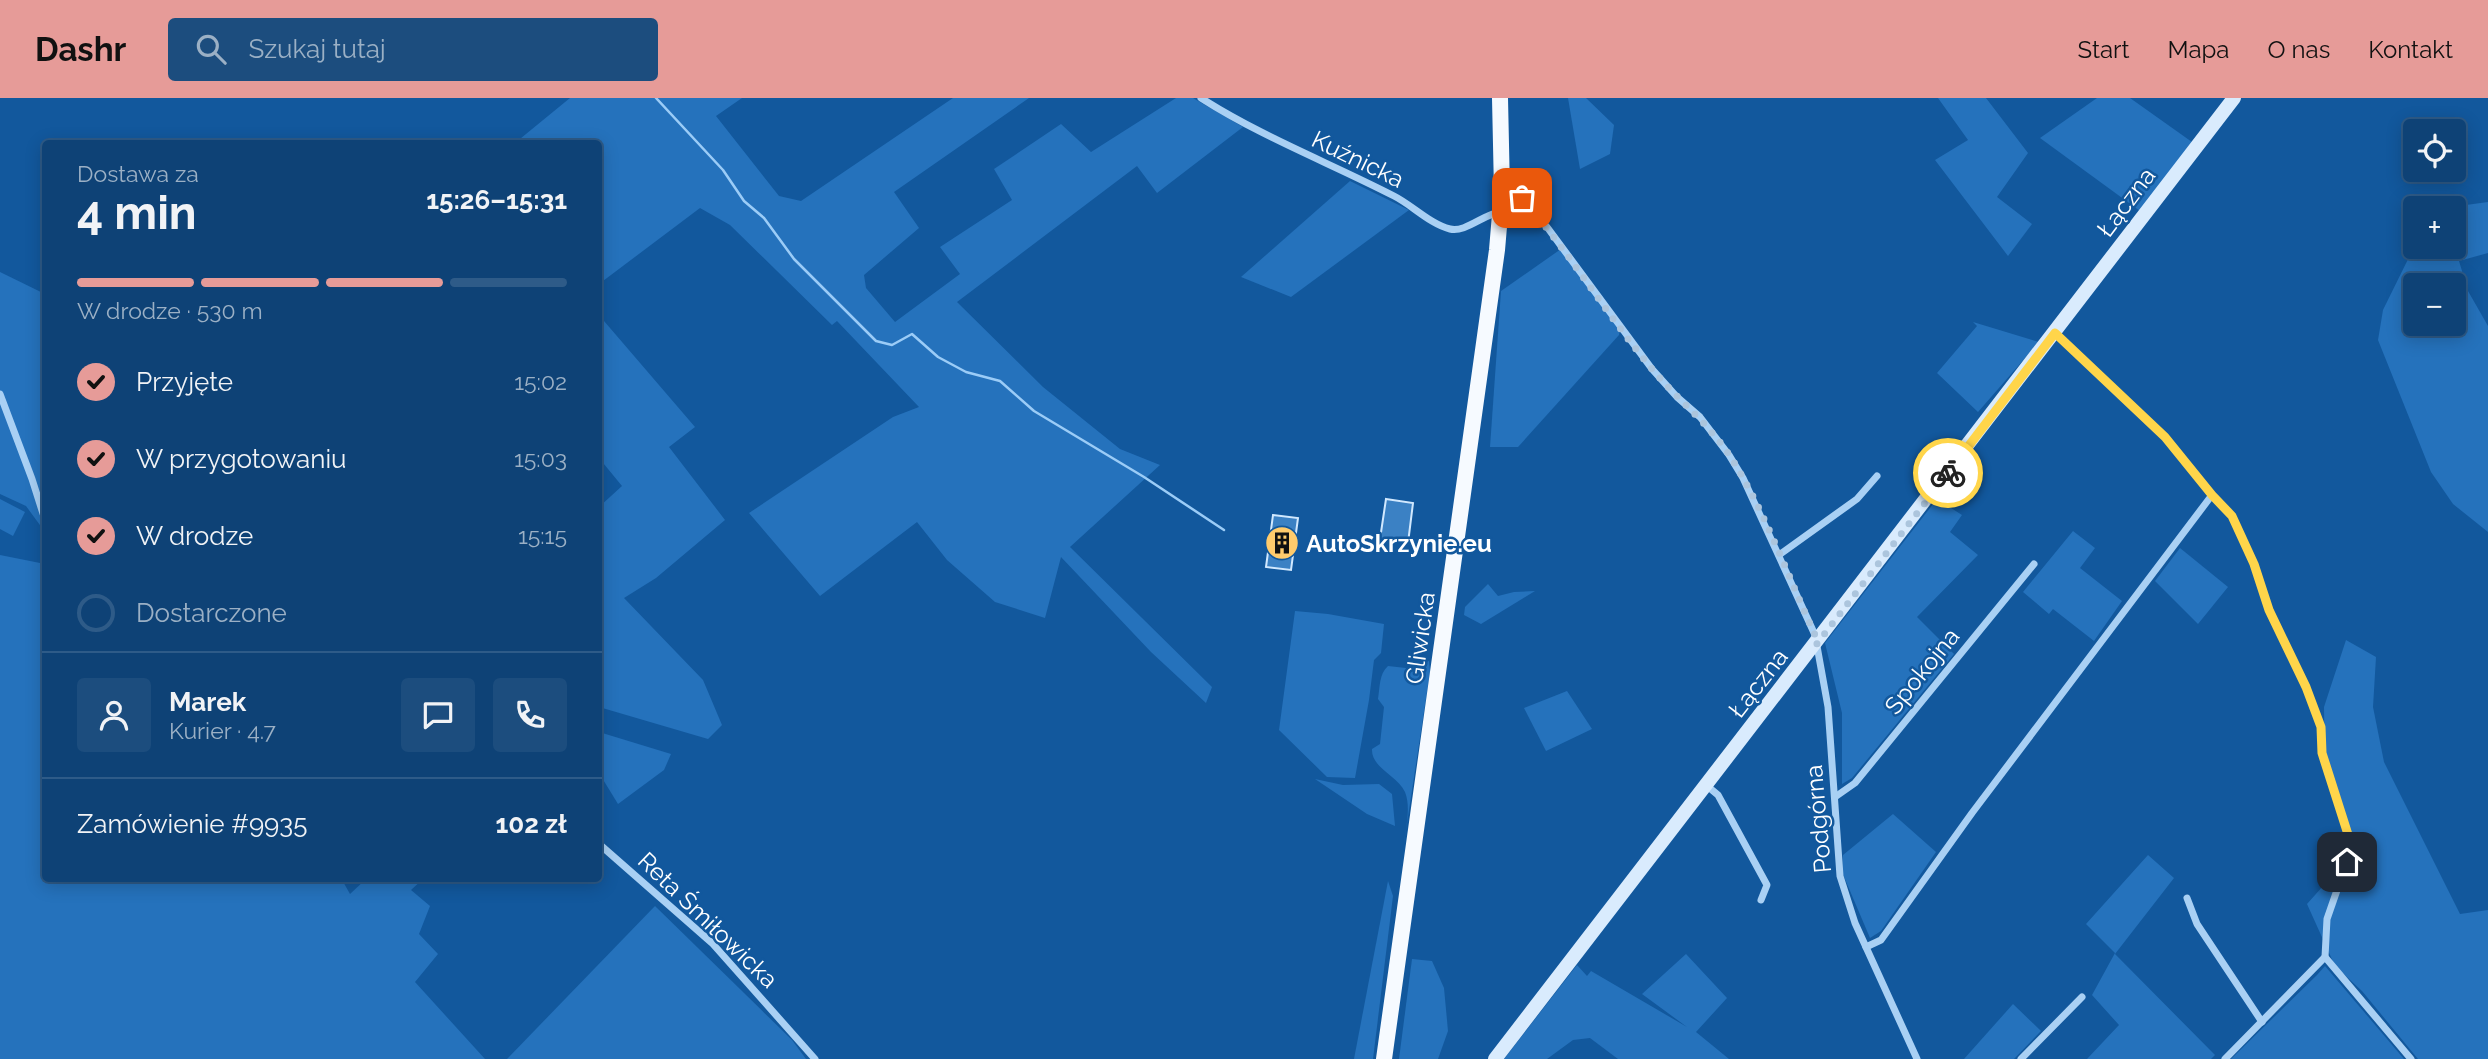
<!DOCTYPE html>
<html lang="pl">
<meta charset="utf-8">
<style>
body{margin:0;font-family:Raleway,sans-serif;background:#1c4d7e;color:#f1f3f6;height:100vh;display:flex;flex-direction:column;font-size:26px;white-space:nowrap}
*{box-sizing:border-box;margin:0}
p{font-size:23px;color:#9bb0c5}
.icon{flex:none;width:38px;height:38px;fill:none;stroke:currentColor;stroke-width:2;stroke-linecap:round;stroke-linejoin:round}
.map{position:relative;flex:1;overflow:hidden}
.side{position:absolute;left:42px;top:42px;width:560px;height:742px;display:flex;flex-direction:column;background:#0e4276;border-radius:7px;box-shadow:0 4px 18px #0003,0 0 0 2px #2e5b88}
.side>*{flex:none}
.tools{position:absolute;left:2403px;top:21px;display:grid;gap:14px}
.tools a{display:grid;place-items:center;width:63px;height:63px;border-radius:7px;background:#0e4276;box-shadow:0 4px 18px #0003,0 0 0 2px #2e5b88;font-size:35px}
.pin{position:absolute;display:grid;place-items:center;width:60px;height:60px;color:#fff;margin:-30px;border-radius:14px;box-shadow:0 4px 10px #0006}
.courier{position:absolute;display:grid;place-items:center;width:70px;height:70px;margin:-35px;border:5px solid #ffd54a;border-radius:50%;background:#fff;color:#222;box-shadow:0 2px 9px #0007}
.summary em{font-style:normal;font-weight:700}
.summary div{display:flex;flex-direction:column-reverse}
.summary{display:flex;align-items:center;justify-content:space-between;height:119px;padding:0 35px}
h1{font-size:46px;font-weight:700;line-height:52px}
.bar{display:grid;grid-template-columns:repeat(4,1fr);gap:10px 7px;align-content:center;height:84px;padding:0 35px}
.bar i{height:9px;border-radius:5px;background:#2e5b88}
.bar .selected{background:#e69b98}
.bar p{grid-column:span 4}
.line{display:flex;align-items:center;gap:18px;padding:0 35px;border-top:2px solid #2e5b88}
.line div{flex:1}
.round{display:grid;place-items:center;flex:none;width:74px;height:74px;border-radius:7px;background:#1c4d7e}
ol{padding:0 35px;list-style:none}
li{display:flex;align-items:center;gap:21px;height:77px}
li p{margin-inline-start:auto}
li .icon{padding:7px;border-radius:50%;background:#e69b98;color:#111;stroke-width:4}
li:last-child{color:#9bb0c5}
li i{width:38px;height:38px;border:4px solid #2e5b88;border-radius:50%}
header{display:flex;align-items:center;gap:42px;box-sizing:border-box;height:98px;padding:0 35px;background:#e69b98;color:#111}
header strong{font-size:33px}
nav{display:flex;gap:38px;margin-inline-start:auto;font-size:24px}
.search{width:490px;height:63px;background:#1c4d7e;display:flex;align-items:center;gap:18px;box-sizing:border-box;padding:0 24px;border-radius:7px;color:#9bb0c5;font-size:26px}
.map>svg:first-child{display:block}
.green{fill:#2572bc;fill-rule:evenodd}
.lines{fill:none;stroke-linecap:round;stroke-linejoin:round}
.stream{stroke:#9bccf7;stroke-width:2.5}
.building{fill:#3b81c4;stroke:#d1e8fe;stroke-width:2}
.street{stroke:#a9d0f4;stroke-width:7}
.secondary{stroke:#d9ebfd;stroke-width:14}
.primary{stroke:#f6faff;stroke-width:16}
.done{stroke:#acc5dd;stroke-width:7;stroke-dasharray:0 12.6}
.route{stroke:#ffd54a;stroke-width:9}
.labels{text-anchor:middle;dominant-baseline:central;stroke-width:5;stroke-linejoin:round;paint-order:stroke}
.street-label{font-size:24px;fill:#fff;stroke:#12589d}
.poi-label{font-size:24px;font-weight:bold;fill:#fff;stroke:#12589d;text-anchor:start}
</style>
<header>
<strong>Dashr</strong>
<div class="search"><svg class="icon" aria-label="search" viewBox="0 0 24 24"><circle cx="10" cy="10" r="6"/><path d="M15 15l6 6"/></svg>Szukaj tutaj</div>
<nav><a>Start</a><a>Mapa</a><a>O nas</a><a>Kontakt</a></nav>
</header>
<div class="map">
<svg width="2488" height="961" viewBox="0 0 2488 961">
<rect width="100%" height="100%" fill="#12589d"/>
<g class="green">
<polygon points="570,0 742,0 716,18 779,98 801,103 953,0 1029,0 894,94 919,130 864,177 866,190 895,224 960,176 940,149 1012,102 994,71 1061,26 1091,54 1176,0 1193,0 1243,29 1157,95 1137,68 957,204 1043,289 1120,351 1160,367 1070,449 1212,589 1206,605 1151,554 1061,459 1045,520 995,504 947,462 917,424 820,498 749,415 893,319 919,309 837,223 832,227 730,127 700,110 599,186 598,46 515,45"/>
<polygon points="1568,0 1586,0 1614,27 1610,56 1580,71"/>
<polygon points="1938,0 1986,0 2028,55 1997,99 2032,126 2008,158 1935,62 1968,42"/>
<polygon points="2097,0 2130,0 2192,44 2140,113 2040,40"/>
<polygon points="1350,83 1409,112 1291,199 1241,179"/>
<path d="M 2488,104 L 2488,155 L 2459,163 L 2468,193 L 2488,228 L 2488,434 L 2453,406 L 2431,374 L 2378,242 L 2383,212 L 2415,147 L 2454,149 L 2454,110 L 2444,110 ZM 2415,187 L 2454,187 L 2454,226 L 2415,226 Z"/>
<polygon points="1561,151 1621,226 1619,237 1518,349 1490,349 1501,193"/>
<polygon points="0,174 45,196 45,434 26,408 0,396"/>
<polygon points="598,216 695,329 669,349 725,422 656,480 624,500 703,582 722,627 708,641 599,609 599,409 622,388 599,360"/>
<polygon points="1973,224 2039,244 1978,314 1937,275 1977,228"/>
<polygon points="0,401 25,414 13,438 0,431"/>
<polygon points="1937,401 1962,417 1950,434 1978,457 1917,519 1954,556 1852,680 1842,686 1842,615 1825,545"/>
<polygon points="2073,433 2095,450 2080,470 2122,503 2094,543 2053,511 2049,516 2023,494"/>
<polygon points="2180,450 2228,489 2198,526 2155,483"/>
<polygon points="0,457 45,466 46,780 341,780 350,796 366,781 423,781 411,792 430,808 419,836 438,856 415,884 485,961 0,961"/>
<polygon points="1488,486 1498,498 1514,494 1535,493 1481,526 1464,517 1465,509"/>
<polygon points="1295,513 1328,516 1384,526 1381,555 1374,562 1369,602 1355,680 1327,679 1279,632"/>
<polygon points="2346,542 2376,559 2373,609 2384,664 2460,816 2488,812 2488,961 2418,961 2362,893 2335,868 2307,806 2356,751 2325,676 2324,609"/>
<path d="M 1429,563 L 1430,574 L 1404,745 C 1406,729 1411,709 1405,694 C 1397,677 1371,670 1372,651 L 1380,646 L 1384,609 L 1378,601 C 1380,589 1379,576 1388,568 L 1406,570 Z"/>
<polygon points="1567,593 1592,631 1546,653 1524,610"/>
<polygon points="599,634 671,656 664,672 618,706 599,675"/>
<polygon points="1315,681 1343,687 1379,686 1392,696 1395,728 1367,716"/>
<polygon points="1893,716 1936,754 1881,833 1870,840 1842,774 1843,757"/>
<polygon points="2148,757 2174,780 2115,856 2215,957 2211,961 2087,961 2119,927 2092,897 2115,855 2086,826"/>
<polygon points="1388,783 1393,798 1373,961 1354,961"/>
<polygon points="655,808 792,942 806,961 507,961"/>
<polygon points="1686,856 1727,900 1696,934 1729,961 1618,961 1590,940 1573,942 1547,961 1504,961 1577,867 1587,878 1591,873 1687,929 1642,896"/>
<polygon points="1412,861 1432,863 1444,890 1448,933 1438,961 1399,961"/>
<polygon points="2325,868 2404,961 2231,961 2317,877"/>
<polygon points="2013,906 2041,933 2014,961 1964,961"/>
</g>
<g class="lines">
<polyline class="stream" points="656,0 723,72 744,103 764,120 794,161 876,243 892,247 912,236 938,259 966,274 1000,283 1034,313 1144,379 1224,432"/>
</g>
<g class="building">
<polygon points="1386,401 1413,405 1408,445 1380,441"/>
<polygon points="1273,417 1298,420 1291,472 1266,469"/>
</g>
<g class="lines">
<g class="street">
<path d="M 1201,0 C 1262,39 1330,65 1394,98 C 1412,107 1430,126 1450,131 C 1465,135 1484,116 1500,114"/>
<polyline points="1502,93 1517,96 1547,129 1652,271 1677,299 1700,319 1729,357 1743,380 1815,537 1828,609 1840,778 1855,825 1917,961"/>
<polyline points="2055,235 2165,339 2212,397 2232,418 2254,466 2269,512 2306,589 2321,629 2322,655 2352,749 2327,821 2325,859 2225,961"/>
<polyline points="0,296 32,381 46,425"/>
<polyline points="1779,457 1857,401 1877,378"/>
<polyline points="1706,687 1718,697 1767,787 1761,802"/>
<polyline points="1835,699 1855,685 2034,466"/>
<polyline points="598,745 712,845 815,961"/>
<polyline points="2187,800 2197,826 2262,924"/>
<polyline points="1866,849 1881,842 1972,715 2212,397"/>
<polyline points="2325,859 2411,961"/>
<polyline points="2021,961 2082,899"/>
</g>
<polyline class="secondary" points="1495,961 2234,0"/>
<polyline class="primary" points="1384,961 1497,152 1502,93 1500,0"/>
</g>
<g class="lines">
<path class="done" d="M 1522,100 C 1569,154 1606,216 1652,271 C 1677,301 1708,325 1730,358 C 1765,413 1788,478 1815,537 L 1816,547 L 1948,375"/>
<polyline class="route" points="1948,375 2055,235 2165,339 2212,397 2232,418 2254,466 2269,512 2306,589 2321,629 2322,655 2352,749 2347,764"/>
</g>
<defs>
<g id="building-disc" transform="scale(1.75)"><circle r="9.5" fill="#ffcb6c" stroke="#12589d"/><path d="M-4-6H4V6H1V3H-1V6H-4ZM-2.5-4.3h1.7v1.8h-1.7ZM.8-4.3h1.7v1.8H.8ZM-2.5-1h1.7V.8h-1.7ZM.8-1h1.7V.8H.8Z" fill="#111"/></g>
</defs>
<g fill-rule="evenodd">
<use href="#building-disc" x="1282" y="445"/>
</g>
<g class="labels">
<g class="street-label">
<text transform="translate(1358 61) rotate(26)">Kuźnicka</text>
<text transform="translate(2126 104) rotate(-53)">Łączna</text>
<text transform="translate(1420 540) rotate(-82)">Gliwicka</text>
<text transform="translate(1922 573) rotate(-51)">Spokojna</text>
<text transform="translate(1758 585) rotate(-52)">Łączna</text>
<text transform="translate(1818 721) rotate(-95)">Podgórna</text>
<text transform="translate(708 822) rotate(44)">Reta Śmiłowicka</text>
</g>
<g class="poi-label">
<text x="1306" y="445">AutoSkrzynie.eu</text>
</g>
</g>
</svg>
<div class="tools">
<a><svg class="icon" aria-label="locate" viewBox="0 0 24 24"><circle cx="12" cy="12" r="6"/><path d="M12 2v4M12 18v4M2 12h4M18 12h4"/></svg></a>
<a>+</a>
<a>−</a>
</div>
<div class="pin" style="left:1522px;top:100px;background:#ea580c"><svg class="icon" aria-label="bag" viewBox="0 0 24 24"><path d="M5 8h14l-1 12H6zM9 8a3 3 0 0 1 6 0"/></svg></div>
<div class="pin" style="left:2347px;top:764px;background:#1f2937"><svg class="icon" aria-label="home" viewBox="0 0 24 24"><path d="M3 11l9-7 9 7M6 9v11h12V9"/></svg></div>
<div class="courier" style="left:1948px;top:375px"><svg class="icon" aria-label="bike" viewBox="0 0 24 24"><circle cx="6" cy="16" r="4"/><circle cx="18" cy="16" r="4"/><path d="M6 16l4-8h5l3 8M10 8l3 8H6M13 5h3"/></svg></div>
<section class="side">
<div class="summary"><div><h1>4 min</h1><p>Dostawa za</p></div><em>15:26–15:31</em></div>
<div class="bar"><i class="selected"></i><i class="selected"></i><i class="selected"></i><i></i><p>W drodze · 530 m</p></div>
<ol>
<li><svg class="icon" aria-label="check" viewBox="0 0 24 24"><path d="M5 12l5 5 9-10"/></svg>Przyjęte<p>15:02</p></li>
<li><svg class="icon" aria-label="check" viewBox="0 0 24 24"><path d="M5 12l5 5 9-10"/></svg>W przygotowaniu<p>15:03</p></li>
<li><svg class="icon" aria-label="check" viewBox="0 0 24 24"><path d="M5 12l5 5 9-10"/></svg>W drodze<p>15:15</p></li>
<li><i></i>Dostarczone</li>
</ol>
<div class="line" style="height:126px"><a class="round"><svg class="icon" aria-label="person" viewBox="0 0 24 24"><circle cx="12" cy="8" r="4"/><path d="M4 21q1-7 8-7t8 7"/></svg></a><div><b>Marek</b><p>Kurier · 4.7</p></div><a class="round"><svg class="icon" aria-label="chat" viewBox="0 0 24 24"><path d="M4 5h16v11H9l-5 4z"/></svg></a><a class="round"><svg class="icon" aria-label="phone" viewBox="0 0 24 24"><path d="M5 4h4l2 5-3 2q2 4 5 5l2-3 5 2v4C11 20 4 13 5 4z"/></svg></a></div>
<div class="line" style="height:91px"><div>Zamówienie #9935</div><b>102 zł</b></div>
</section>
</div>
